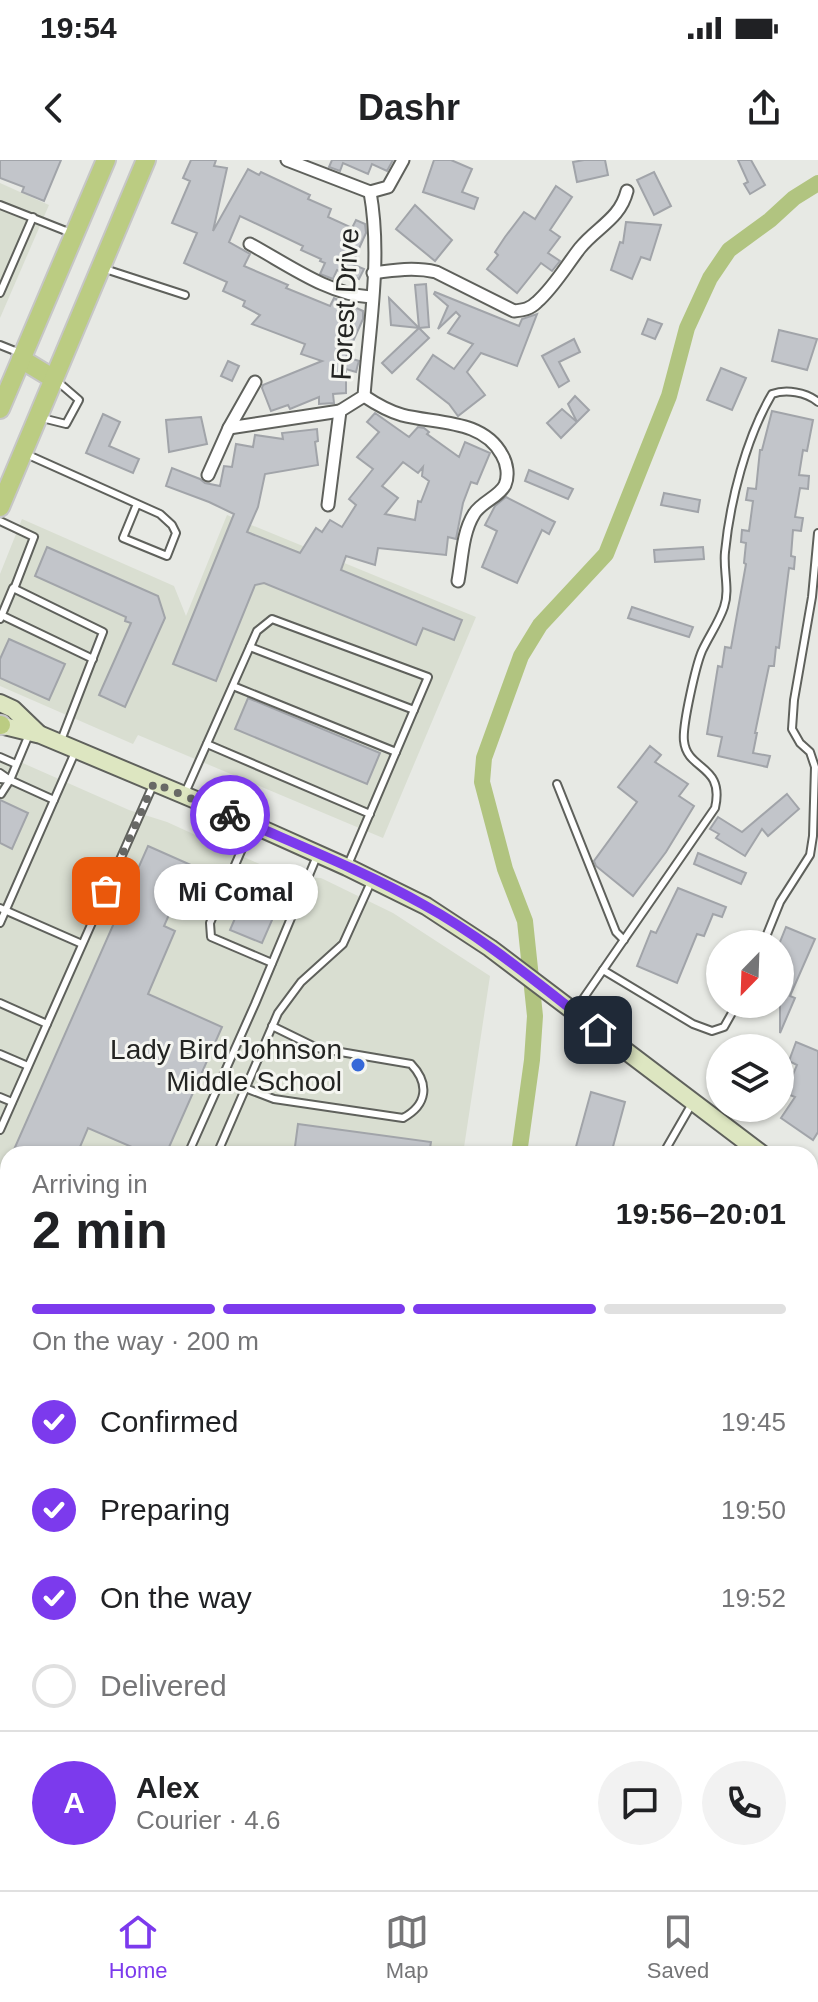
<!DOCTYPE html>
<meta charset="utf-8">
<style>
body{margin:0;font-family:Arial,sans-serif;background:#f2f2f2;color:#202124;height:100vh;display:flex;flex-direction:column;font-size:30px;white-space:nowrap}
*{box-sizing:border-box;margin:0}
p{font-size:26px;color:#757577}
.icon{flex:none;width:44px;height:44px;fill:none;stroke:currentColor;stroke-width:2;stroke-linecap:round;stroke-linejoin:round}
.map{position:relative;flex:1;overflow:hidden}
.sheet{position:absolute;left:0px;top:986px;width:818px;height:744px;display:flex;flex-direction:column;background:#fff;border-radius:24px 24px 0 0;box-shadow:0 2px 6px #0004}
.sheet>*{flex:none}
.needle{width:52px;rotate:203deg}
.tools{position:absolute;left:706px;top:770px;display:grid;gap:16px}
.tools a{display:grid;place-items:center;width:88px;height:88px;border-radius:50%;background:#fff;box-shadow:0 2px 6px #0004;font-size:40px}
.pin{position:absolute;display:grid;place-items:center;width:68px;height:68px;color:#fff;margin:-34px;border-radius:16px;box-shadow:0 4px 12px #0006}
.courier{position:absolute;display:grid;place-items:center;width:80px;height:80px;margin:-40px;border:6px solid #7c3aed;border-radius:50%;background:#fff;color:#222;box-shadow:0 2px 10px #0007}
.bubble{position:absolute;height:56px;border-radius:28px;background:#fff;box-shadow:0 2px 6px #0004;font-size:26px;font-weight:700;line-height:56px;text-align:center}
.headline em{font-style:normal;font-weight:700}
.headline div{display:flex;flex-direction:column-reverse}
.headline{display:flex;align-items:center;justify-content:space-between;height:136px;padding:0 32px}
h1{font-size:52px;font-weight:700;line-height:60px}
.bar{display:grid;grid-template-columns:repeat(4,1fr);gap:12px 8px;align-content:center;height:96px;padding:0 32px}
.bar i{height:10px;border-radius:6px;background:#e0e0e0}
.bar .current{background:#7c3aed}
.bar p{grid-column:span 4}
.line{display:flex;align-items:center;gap:20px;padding:0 32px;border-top:2px solid #e0e0e0}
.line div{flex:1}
.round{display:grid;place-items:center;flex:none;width:84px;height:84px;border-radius:42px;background:#f2f2f2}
ol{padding:0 32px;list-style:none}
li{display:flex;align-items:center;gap:24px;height:88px}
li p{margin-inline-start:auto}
li .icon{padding:8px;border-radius:50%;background:#7c3aed;color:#fff;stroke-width:4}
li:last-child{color:#757577}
li i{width:44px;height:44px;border:4px solid #e0e0e0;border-radius:50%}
.status{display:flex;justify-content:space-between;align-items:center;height:56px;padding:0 40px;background:#fff;direction:ltr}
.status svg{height:22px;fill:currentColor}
header{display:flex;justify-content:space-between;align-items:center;height:104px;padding:0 32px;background:#fff;font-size:36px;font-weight:700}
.dock{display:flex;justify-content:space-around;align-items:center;height:112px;border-top:2px solid #e0e0e0;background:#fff;font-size:22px;color:#757577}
.dock a{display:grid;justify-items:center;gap:4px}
.dock .current{color:#7c3aed}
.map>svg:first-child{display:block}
.built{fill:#d9ded1}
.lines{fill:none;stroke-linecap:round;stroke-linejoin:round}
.canal{stroke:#b1c480;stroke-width:16}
.building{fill:#c2c5ca;stroke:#a1a4a9;stroke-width:2;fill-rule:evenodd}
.lane-casing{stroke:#5f615c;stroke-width:10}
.street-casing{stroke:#5f615c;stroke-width:15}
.secondary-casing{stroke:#5f615c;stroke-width:20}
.primary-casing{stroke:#c6c6c6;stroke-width:22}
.lane{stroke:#fff;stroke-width:6}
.street{stroke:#fff;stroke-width:11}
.secondary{stroke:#dde6c1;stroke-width:16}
.primary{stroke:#bbcc82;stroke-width:18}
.done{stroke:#686966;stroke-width:8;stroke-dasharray:0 14.4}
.route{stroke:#7c3aed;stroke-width:10}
.poi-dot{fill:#3669d8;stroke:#f5f6f1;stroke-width:3}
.labels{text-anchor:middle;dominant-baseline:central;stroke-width:6;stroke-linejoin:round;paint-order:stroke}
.street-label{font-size:28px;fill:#232422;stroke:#f5f6f1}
.poi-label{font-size:28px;fill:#232422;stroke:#f5f6f1;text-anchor:end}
</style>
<div class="status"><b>19:54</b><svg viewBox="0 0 49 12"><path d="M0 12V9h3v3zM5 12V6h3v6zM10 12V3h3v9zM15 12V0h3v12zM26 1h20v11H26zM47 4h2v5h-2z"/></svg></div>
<header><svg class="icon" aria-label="back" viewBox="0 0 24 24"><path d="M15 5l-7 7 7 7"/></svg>Dashr<svg class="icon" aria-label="share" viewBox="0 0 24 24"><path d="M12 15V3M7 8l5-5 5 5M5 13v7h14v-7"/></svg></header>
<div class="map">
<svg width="818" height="1730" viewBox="0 0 818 1730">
<rect width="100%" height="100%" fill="#e7e9e4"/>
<g class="built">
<polygon points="0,23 49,45 0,158"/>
<polygon points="227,355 476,457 383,678 138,575 133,584 0,526 0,414 22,359 174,426 186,456"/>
<polygon points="0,593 129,650 167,662 288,717 321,718 393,753 490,816 463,994 8,994 8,1568 0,1566"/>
<polygon points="0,1633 8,1637 8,1722 205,1722 224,1730 0,1730"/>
<polygon points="367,1722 449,1722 450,1730 364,1730"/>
</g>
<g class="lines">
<g class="canal">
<polyline points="519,994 532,900 535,856 525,761 505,709 482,622 484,598 521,496 540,465 606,394 669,236 687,168 710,118 729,90 770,60 794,38 818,23"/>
<polyline points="496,1722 498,1730"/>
</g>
</g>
<g class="building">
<polygon points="0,0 61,0 44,41 22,32 24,27 0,18"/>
<polygon points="191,0 216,0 214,6 227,8 213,71 248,9 259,15 261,12 310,35 308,39 331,49 328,57 352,68 356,60 365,64 366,73 352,104 364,109 359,119 337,110 333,119 320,114 325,103 320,101 321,99 301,90 303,86 240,56 229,82 250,94 244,106 288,125 286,128 330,146 334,138 363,151 363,159 346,197 359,201 358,204 356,212 346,209 346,233 333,234 334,243 319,244 319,237 290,249 288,245 271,251 262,228 263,225 322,201 301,194 305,184 252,164 260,155 243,146 245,141 223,131 227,122 184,103 197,73 172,63 190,21 183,18"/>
<polygon points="332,0 393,0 387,11 372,4 368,14 343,3 340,11 329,7"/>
<polygon points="434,0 451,0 472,9 462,32 478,38 474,49 423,32"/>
<polygon points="584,0 605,0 608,15 577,22 573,2"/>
<polygon points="738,0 751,0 765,25 750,34 744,24 748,22"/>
<polygon points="654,12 671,46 654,55 637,20"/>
<polygon points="556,26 572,37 550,70 560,77 548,93 560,101 552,111 541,103 517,133 487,109 498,95 495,92 505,77 524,52 535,59"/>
<polygon points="415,45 452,80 435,101 396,69"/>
<polygon points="626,62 661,65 650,100 641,97 632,119 611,110 620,82 623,83"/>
<polygon points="426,124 429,167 419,168 415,125"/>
<polygon points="435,132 519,166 522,159 537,154 517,206 481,193 467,212 485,235 458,256 449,244 417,219 433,195 454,209 473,184 448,173 460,156 456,152 438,169 448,146 434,134"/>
<polygon points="389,138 419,168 391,165"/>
<polygon points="648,159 662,164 655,179 642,174"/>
<polygon points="419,168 429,178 392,213 382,203"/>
<polygon points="779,170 817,179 807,210 772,201"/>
<polygon points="574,179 580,192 559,202 569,221 559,227 542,196"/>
<polygon points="228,201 239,206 232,221 221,216"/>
<polygon points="721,208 746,218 732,250 707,240"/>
<polygon points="575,236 589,250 561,278 547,263 562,249 577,262 568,244"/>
<polygon points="772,251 813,260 807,291 803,290 799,315 809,316 808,329 800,328 795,357 803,358 801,371 793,370 791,396 795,397 794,409 789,408 779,488 776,487 774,506 769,506 755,573 757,573 753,593 770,596 767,607 718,596 722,577 707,574 718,506 722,507 725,487 731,488 746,404 744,403 746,383 741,382 742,370 749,371 753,341 746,340 748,328 756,329 760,290 762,290"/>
<path d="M 375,253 L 409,277 L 418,267 L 424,268 L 429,272 L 427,274 L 459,297 L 465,282 L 490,293 L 477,324 L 471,322 L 463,343 L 456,379 L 448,377 L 446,395 L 378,388 L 375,405 L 346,396 L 341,410 L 462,460 L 454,480 L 423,468 L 416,485 L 264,423 L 255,425 L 216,521 L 173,504 L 234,354 L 209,342 L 166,326 L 172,308 L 200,319 L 205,323 L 220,326 L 224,306 L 232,307 L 236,284 L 253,287 L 255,275 L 283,279 L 282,273 L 317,269 L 318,281 L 315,282 L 318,305 L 265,314 L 258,347 L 247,372 L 300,393 L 316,368 L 322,372 L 330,360 L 342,367 L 356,345 L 349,339 L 373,309 L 357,297 L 379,272 L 367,262 ZM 403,302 L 418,313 L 423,307 L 422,316 L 429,321 L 421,342 L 418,341 L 415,360 L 385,354 L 398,338 L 382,326 Z"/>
<polygon points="103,254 120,262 109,286 139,299 133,313 86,293"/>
<polygon points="201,257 207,284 169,292 166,260"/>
<polygon points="529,310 573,329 568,339 525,321"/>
<polygon points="664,333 700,340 698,352 661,345"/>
<polygon points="506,337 555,362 549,374 542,370 517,423 482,407 497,371 485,365 495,346"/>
<polygon points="47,387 158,436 165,458 125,547 99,535 131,463 125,461 126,457 35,416"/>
<polygon points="703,387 704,399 655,402 654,390"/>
<polygon points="632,447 693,467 689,477 628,458"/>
<polygon points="9,479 65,504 49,540 0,518 0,499"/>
<polygon points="248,538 380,593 367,624 235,569"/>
<polygon points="650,586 661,595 655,602 688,624 679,636 694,646 666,692 633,736 596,706 594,701 637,642 618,627"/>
<polygon points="787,634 799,649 768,676 762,669 745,696 716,678 719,674 710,669 718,657 742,672"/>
<polygon points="0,640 28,653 12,689 0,683"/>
<polygon points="148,686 191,705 164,766 175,771 148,834 222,867 166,994 148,994 88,968 77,994 12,994"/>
<polygon points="698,693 746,713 741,724 694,704"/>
<polygon points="254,714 286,728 262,783 230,770"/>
<polygon points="678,728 726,747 722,757 713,754 704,776 697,774 677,823 637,806 651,771 656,773"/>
<polygon points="786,767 815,779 790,836 795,838 780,873 780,782"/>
<polygon points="796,882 818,891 818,972 813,980 781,958 795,937 785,933 797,905 789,901"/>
<polygon points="591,932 625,942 611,994 574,994"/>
<polygon points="298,964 431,982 429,994 294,994"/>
</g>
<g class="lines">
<g class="lane-casing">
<g id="lane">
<polyline points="0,45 71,73"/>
<polyline points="105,109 185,135"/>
<polyline points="0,133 33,57"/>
<polyline points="0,185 20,193"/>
<polyline points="42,258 66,264 79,240 57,221"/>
<polyline points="26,294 160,354 172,365 176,373 167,396 123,378 137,344"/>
<polyline points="0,361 34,377 14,429"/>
<polyline points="1,455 93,499"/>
<polyline points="0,459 13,428 103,472 60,583"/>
<polyline points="250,487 414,550"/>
<polyline points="233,526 396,592"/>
<polyline points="207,584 370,654"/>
<polyline points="0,597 16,604"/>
<polyline points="0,613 10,620 30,572"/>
<polyline points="0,619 10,620 54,640"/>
<polyline points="557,624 616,772 624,780"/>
<polyline points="185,633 257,471 272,459 428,517 347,707"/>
<polyline points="1,634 10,620"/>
<polyline points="251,668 210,763 211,777 272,803"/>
<polyline points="0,748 82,784"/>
<polyline points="0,763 76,590"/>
<polyline points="763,784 780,742 810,695 813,676 815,607 810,592 800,583 792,569 794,540 812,437 818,373"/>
<polyline points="603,810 693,864 712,871 724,867 737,844"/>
<polyline points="0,843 47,864 154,623"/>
<path d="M 576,849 L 715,648 C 725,604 687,611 684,581 C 682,566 696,505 702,491 C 709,476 719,462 724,447 C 730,430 723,410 725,392 C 730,341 746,278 772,234 C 786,229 806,232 818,242"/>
<polyline points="0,894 28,906"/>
<path d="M 245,928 L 274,939 L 403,958 C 427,945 430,924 411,904 L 317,888 L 272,866"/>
<polyline points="0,937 12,942"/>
<polyline points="0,970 47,864"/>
<polyline points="188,994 255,844 317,696"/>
<polyline points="217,994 278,853 301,822 343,784 371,722"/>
<polyline points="663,994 693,942"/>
<polyline points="0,1042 8,1046"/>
<polyline points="810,1222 818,1212"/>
<polyline points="0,1298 8,1301"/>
<polyline points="810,1326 814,1281 818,1278"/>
<polyline points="0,1396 8,1378"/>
<polyline points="810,1486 818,1487"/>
<polyline points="0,1503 8,1476"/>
<polyline points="810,1521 818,1521"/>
<polyline points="0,1643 8,1646"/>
<polyline points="810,1713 818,1710"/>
<polyline points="187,1722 206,1730"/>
<polyline points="736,1722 768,1726 787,1722"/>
<polyline points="624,1730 627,1722"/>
</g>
</g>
<g class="street-casing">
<g id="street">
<polyline points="287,0 370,32"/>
<polyline points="370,32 388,27 403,0"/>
<path d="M 250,84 C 287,104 329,135 371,137"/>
<path d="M 373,113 C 394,110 415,107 436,112 L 514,151 C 524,150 530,149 537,142 C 554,127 566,106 580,88 C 597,67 620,59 627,31"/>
<path d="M 364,236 C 376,244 388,251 402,255 C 436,264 483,259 502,295 C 507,303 509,316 505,325 C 499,337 481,342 474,354 C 462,373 462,400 458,421"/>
<polyline points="229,268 340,251"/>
<polyline points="208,315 229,268 255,222"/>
<path d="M 328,345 L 340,251 L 364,236 C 369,169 382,98 370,32"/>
<polyline points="335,1730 338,1722"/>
</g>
</g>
<g class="secondary-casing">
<g id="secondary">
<polyline points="0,543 13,549 39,574"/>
<polyline points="0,565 41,575 222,651 347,707 426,746 490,788 762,994"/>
<polyline points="810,1031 818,1037"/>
<polyline points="0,1584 8,1586"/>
<polyline points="305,1722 308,1730"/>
</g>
</g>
<g class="primary-casing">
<g id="primary">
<polyline points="21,199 54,219"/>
<polyline points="0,249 106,0"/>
<polyline points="0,347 146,0"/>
<polyline points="0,565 1,565"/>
</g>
</g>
<use href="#lane" class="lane"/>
<use href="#street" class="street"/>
<use href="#secondary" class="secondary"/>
<use href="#primary" class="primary"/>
</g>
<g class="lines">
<polyline class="done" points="106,731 154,623 230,655"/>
<path class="route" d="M 230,655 C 295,684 362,710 424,745 C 486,779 542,827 598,870"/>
</g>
<circle class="poi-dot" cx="358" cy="905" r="8"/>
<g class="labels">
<g class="street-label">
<text transform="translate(345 144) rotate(-87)">Forest Drive</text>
</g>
<g class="poi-label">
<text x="342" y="889">Lady Bird Johnson<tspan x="342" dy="32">Middle School</tspan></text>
</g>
</g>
</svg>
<div class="tools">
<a><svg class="needle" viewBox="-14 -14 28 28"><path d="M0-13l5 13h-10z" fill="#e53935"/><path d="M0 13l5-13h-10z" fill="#757577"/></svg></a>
<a><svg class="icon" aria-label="layers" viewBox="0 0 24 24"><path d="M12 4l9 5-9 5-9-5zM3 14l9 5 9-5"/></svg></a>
</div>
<div class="pin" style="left:106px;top:731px;background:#ea580c"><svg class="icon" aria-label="bag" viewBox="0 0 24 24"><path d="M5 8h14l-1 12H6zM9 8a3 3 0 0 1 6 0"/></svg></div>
<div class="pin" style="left:598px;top:870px;background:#1f2937"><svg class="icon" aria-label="home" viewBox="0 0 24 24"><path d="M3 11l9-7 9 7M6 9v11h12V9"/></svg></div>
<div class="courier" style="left:230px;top:655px"><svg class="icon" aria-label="bike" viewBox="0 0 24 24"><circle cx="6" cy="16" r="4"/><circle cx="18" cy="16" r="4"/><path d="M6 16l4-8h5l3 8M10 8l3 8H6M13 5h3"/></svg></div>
<div class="bubble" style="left:154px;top:704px;width:164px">Mi Comal</div>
<section class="sheet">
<div class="headline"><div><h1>2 min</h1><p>Arriving in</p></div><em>19:56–20:01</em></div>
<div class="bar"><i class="current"></i><i class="current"></i><i class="current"></i><i></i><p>On the way · 200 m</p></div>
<ol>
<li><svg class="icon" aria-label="check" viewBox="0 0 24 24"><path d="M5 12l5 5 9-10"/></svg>Confirmed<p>19:45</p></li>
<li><svg class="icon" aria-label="check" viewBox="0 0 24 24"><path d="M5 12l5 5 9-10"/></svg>Preparing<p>19:50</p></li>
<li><svg class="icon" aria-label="check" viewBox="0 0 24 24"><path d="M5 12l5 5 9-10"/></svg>On the way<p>19:52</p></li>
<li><i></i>Delivered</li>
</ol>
<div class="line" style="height:144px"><b class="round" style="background:#7c3aed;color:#fff">A</b><div><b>Alex</b><p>Courier · 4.6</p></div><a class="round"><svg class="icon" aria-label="chat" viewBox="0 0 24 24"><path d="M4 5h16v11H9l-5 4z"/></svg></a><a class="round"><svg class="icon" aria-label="phone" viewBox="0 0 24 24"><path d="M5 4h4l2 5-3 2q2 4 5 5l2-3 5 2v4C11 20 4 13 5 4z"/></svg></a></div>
</section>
</div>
<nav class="dock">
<a class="current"><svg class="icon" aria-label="home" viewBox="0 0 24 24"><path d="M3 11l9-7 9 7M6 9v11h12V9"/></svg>Home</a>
<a><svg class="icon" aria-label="map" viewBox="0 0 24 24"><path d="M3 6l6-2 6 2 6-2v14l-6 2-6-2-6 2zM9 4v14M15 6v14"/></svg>Map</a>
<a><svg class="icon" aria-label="saved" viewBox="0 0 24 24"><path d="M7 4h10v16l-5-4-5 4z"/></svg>Saved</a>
</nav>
